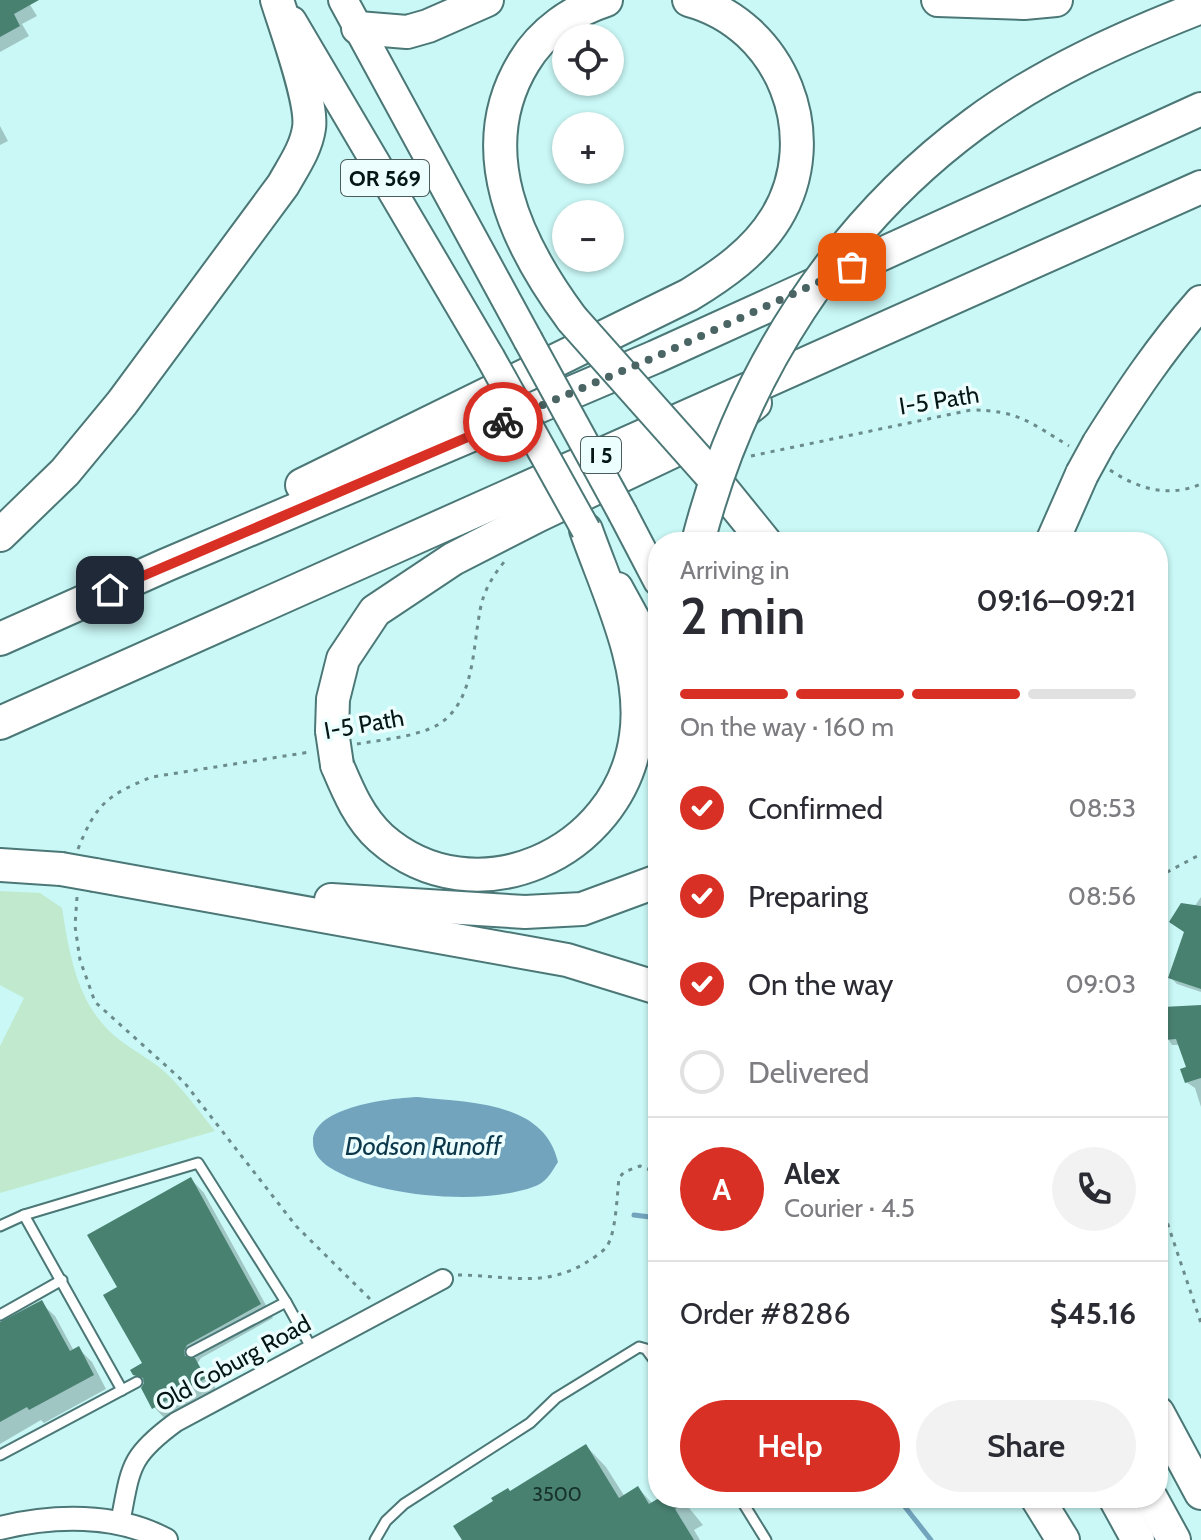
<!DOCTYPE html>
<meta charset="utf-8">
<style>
body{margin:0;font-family:Cabin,sans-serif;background:#f2f2f3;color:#2b2b33;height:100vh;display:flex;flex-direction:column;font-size:30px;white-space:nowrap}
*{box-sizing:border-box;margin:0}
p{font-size:26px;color:#7c7c81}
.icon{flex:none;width:44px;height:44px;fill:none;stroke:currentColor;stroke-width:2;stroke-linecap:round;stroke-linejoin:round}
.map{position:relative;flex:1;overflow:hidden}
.sheet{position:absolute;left:648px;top:532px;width:520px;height:976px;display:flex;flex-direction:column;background:#fff;border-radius:32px;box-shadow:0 2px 6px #0004}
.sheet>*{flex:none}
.fabs{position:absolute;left:552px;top:24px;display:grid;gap:16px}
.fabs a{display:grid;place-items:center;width:72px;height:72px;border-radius:50%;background:#fff;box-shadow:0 2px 6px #0004;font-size:40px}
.pin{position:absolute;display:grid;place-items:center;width:68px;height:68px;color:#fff;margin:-34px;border-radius:16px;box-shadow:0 4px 12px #0006}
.courier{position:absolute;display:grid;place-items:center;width:80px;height:80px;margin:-40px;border:6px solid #d93025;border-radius:50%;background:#fff;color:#222;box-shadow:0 2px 10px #0007}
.head em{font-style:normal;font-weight:600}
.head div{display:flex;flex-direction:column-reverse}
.head{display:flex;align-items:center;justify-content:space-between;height:136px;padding:0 32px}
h1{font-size:52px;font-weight:600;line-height:60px}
.bar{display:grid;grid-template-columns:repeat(4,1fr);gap:12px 8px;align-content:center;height:96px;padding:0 32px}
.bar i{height:10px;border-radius:6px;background:#e1e1e2}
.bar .active{background:#d93025}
.bar p{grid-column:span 4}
.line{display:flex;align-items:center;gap:20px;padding:0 32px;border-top:2px solid #e1e1e2}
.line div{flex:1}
.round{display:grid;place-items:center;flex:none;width:84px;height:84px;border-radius:42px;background:#f2f2f3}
ol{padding:0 32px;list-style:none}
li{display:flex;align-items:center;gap:24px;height:88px}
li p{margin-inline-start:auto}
li .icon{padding:8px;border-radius:50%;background:#d93025;color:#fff;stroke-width:4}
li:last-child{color:#7c7c81}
li i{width:44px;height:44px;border:4px solid #e1e1e2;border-radius:50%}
.primary-button{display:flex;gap:16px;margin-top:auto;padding:16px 32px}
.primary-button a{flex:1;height:92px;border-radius:48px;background:#d93025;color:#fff;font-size:32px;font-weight:600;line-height:92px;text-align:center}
.primary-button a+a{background:#f2f2f3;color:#2b2b33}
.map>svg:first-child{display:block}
.green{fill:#c1e9cd}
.water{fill:#73a4be}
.shadow{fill:#0003}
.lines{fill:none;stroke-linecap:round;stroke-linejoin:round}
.stream{stroke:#73a4be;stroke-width:5}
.building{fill:#498171}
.service-casing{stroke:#4b7776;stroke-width:13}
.minor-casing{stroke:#4b7776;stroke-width:22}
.tertiary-casing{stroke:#4b7776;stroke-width:26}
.primary-casing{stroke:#4b7776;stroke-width:32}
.motorway-casing{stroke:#4b7776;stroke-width:36}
.path{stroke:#6b8c8a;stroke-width:3;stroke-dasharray:4 6;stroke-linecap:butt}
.service{stroke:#fff;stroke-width:9}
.minor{stroke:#fff;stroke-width:18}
.tertiary{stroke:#fff;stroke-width:22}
.primary{stroke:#fff;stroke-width:28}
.motorway{stroke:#fff;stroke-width:32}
.primary-bridge-casing{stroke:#4b7776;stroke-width:32;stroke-linecap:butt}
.motorway-bridge-casing{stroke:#4b7776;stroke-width:36;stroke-linecap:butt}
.primary-bridge{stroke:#fff;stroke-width:28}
.motorway-bridge{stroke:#fff;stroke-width:32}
.done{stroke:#4a6564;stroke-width:8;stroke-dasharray:0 14.4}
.route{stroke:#d93025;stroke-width:10}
.labels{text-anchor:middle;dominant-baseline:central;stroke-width:7;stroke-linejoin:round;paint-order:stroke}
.number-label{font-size:20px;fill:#16312c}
.shield{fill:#ecfffe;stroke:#4a5c5b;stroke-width:2}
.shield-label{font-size:22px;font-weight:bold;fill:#051615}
.street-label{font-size:24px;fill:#051615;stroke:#ecfffe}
.water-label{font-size:26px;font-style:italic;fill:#0d384b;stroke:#ecfffe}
</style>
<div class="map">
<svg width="1201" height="1540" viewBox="0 0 1201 1540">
<rect width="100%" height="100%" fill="#c9f8f6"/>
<path class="green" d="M 0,891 L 40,893 L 62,908 C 70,958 78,1009 121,1041 C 137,1053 157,1063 171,1078 C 187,1094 201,1114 215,1131 L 0,1193 L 0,1046 L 24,998 L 0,985 Z"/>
<path class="water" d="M 418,1097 C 470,1103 544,1101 558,1162 C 551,1173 546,1183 533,1187 C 481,1206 375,1197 329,1167 C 320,1161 313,1153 313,1142 C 312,1106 393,1098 418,1097 Z"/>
<g class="shadow">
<polygon points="0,0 27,0 37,16 22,24 29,36 0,52"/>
<polygon points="0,126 8,141 0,145"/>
<polygon points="1201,897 1201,992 1177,984 1170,977 1194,907"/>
<polygon points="1201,1007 1201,1107 1195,1088 1186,1082 1189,1068 1180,1045 1172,1045 1162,1029"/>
<polygon points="191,1179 204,1193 273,1318 201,1358 197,1364 208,1375 218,1393 167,1421 154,1407 146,1385 135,1374 144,1364 119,1288"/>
<polygon points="41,1303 55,1316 74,1351 78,1348 92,1362 106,1389 44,1423 41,1420 0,1444 0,1324"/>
<polygon points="586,1446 606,1467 625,1497 638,1488 653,1504 663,1498 681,1498 703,1525 694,1530 700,1540 465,1540 510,1493"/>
</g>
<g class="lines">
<g class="stream">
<polyline points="634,1215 658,1218"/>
<polyline points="898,1498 931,1540"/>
</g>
</g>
<g class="building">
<polygon points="0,0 39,0 14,14 20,26 0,37"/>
<polygon points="1181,903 1201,906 1201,989 1168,978 1184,932 1169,922"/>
<polygon points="1201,1005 1201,1078 1185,1083 1180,1069 1186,1067 1176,1039 1164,1040 1163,1030 1160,1030 1159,1015 1164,1015 1163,1007"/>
<polygon points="191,1177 261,1304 187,1345 184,1351 185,1356 195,1358 206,1378 152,1409 141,1388 144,1383 143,1378 133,1375 130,1370 142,1363 103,1295 117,1287 87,1235"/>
<polygon points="42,1300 70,1351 79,1346 94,1375 29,1410 27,1407 0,1422 0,1322"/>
<polygon points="586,1444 619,1498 638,1486 649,1504 659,1498 692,1498 675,1509 694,1540 462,1540 453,1526 493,1501 491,1498 508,1488 510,1491"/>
</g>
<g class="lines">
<g class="service-casing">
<g id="service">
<polyline points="24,1215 122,1390"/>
<polyline points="0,1226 24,1215 198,1163 286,1302"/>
<polyline points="0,1315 62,1280"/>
<polyline points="191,1352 286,1302 312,1349"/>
<polyline points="0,1455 137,1382"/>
<polyline points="740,1498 766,1540"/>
<polyline points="375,1540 386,1521 404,1504 530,1423 556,1398 639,1347 646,1349 658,1365"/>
</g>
</g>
<g class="minor-casing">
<path id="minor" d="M 120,1523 C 131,1468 128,1457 176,1422 L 443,1279"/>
</g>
<g class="tertiary-casing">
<path id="tertiary" d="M 0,1528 C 53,1515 116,1513 166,1540"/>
</g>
<g class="primary-casing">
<g id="primary">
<polyline points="343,0 528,340"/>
<polyline points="292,21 490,357"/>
<polyline points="623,514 658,581"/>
<polyline points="618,587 658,660"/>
</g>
</g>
<g class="motorway-casing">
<g id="motorway">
<polyline points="938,0 1024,3 1056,0"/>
<polyline points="358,28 407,32 428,26 487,0"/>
<path d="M 572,319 C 517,245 470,150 524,62 C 542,32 572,11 606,0"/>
<path d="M 1099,443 C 1130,394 1162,346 1201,302"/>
<polyline points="710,474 765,542"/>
<path d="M 302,485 L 689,295 C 723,274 755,252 776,218 C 826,136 782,25 689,0"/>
<path d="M 0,535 L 65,472 L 122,403 L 283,185 C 293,167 306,149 309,128 C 313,102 286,29 277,0"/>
<polyline points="1052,542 1082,474"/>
<polyline points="0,639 166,565 655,357 1201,109"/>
<polyline points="0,723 1201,187"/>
<polyline points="332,731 333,699 343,659 375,611 453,559 539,515 726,426 755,403"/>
<path d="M 337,765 C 348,791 359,818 381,838 C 474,920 620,855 636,736 C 646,669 608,592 586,530"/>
<polyline points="0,865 61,869"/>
<polyline points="95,875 567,960 658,988"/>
<polyline points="331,900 525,912 582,909 658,881"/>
<polyline points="1158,1413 1201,1493"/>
<polyline points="1037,1498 1063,1540"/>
<polyline points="1115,1498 1138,1540"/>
<polyline points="1151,1498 1174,1540"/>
</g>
</g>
<g class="path">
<path d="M 751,456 L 971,410 C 1018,410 1031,423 1069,446"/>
<path d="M 1110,470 C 1138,489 1169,498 1201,484"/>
<path d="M 357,744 C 380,740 406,738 429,729 C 475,711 472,651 480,611 C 483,592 492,577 504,562"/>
<path d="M 78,849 C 96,804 107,795 152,777 L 310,752"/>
<polyline points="1158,877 1201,854"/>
<polyline points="77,897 75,926 80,960 95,1002 184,1082 296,1226 371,1300"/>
<polyline points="1158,1195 1201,1323"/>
<path d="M 458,1275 C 505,1275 544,1289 587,1262 C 593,1258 602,1253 607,1246 C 616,1233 617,1195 619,1178 L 624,1172 L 640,1166 L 658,1173"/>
</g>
<use href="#service" class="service"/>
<use href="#minor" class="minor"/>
<use href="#tertiary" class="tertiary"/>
<use href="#primary" class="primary"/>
<use href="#motorway" class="motorway"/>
<g class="primary-bridge-casing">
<g id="primary-bridge">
<polyline points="528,340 623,514"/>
<polyline points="490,357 586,530"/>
</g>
</g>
<g class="motorway-bridge-casing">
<g id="motorway-bridge">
<polyline points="572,319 710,474"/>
<polyline points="1082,474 1099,443"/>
<path d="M 698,542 C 740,376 836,226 974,124 C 1043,73 1122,38 1201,7"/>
<polyline points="332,731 337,765"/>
<polyline points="61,869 95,875"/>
</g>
</g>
<use href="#primary-bridge" class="primary-bridge"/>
<use href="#motorway-bridge" class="motorway-bridge"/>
</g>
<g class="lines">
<polyline class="done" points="503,422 655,357 852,267"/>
<polyline class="route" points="110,590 503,422"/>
</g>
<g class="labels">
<g class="number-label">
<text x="557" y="1494">3500</text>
</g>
<g class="shield">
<rect x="341" y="160" width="88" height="36" rx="6"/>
<rect x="581" y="437" width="40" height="36" rx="6"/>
</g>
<g class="shield-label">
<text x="385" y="178">OR 569</text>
<text x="601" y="455">I 5</text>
</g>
<g class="street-label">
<text transform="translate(939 400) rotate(-9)">I-5 Path</text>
<text transform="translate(364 724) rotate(-10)">I-5 Path</text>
<text transform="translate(233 1363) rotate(-29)">Old Coburg Road</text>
</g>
<g class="water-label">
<text x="423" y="1146">Dodson Runoff</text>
</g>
</g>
</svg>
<div class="fabs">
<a><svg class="icon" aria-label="locate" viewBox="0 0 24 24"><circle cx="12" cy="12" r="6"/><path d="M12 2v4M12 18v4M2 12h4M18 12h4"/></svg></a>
<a>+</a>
<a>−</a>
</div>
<div class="pin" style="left:852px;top:267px;background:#ea580c"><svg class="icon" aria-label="bag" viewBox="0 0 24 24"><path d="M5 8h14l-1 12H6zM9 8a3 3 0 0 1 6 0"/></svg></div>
<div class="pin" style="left:110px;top:590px;background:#1f2937"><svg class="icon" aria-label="home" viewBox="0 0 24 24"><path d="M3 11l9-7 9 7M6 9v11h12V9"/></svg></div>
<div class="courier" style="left:503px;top:422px"><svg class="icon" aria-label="bike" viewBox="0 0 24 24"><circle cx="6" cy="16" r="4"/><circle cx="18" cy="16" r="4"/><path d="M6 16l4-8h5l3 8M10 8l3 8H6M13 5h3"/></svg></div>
<section class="sheet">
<div class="head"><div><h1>2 min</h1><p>Arriving in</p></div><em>09:16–09:21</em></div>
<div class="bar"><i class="active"></i><i class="active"></i><i class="active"></i><i></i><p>On the way · 160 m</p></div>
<ol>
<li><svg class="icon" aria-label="check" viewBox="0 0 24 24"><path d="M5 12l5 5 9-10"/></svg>Confirmed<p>08:53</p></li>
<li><svg class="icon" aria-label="check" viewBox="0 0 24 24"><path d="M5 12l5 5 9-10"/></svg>Preparing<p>08:56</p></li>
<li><svg class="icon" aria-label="check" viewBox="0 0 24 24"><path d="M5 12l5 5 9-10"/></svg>On the way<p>09:03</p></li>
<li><i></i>Delivered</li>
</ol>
<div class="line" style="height:144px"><b class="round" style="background:#d93025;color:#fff">A</b><div><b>Alex</b><p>Courier · 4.5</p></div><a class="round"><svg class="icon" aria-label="phone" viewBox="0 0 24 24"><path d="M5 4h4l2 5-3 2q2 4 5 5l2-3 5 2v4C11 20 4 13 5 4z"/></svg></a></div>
<div class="line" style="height:104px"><div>Order #8286</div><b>$45.16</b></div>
<div class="primary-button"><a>Help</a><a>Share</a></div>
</section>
</div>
